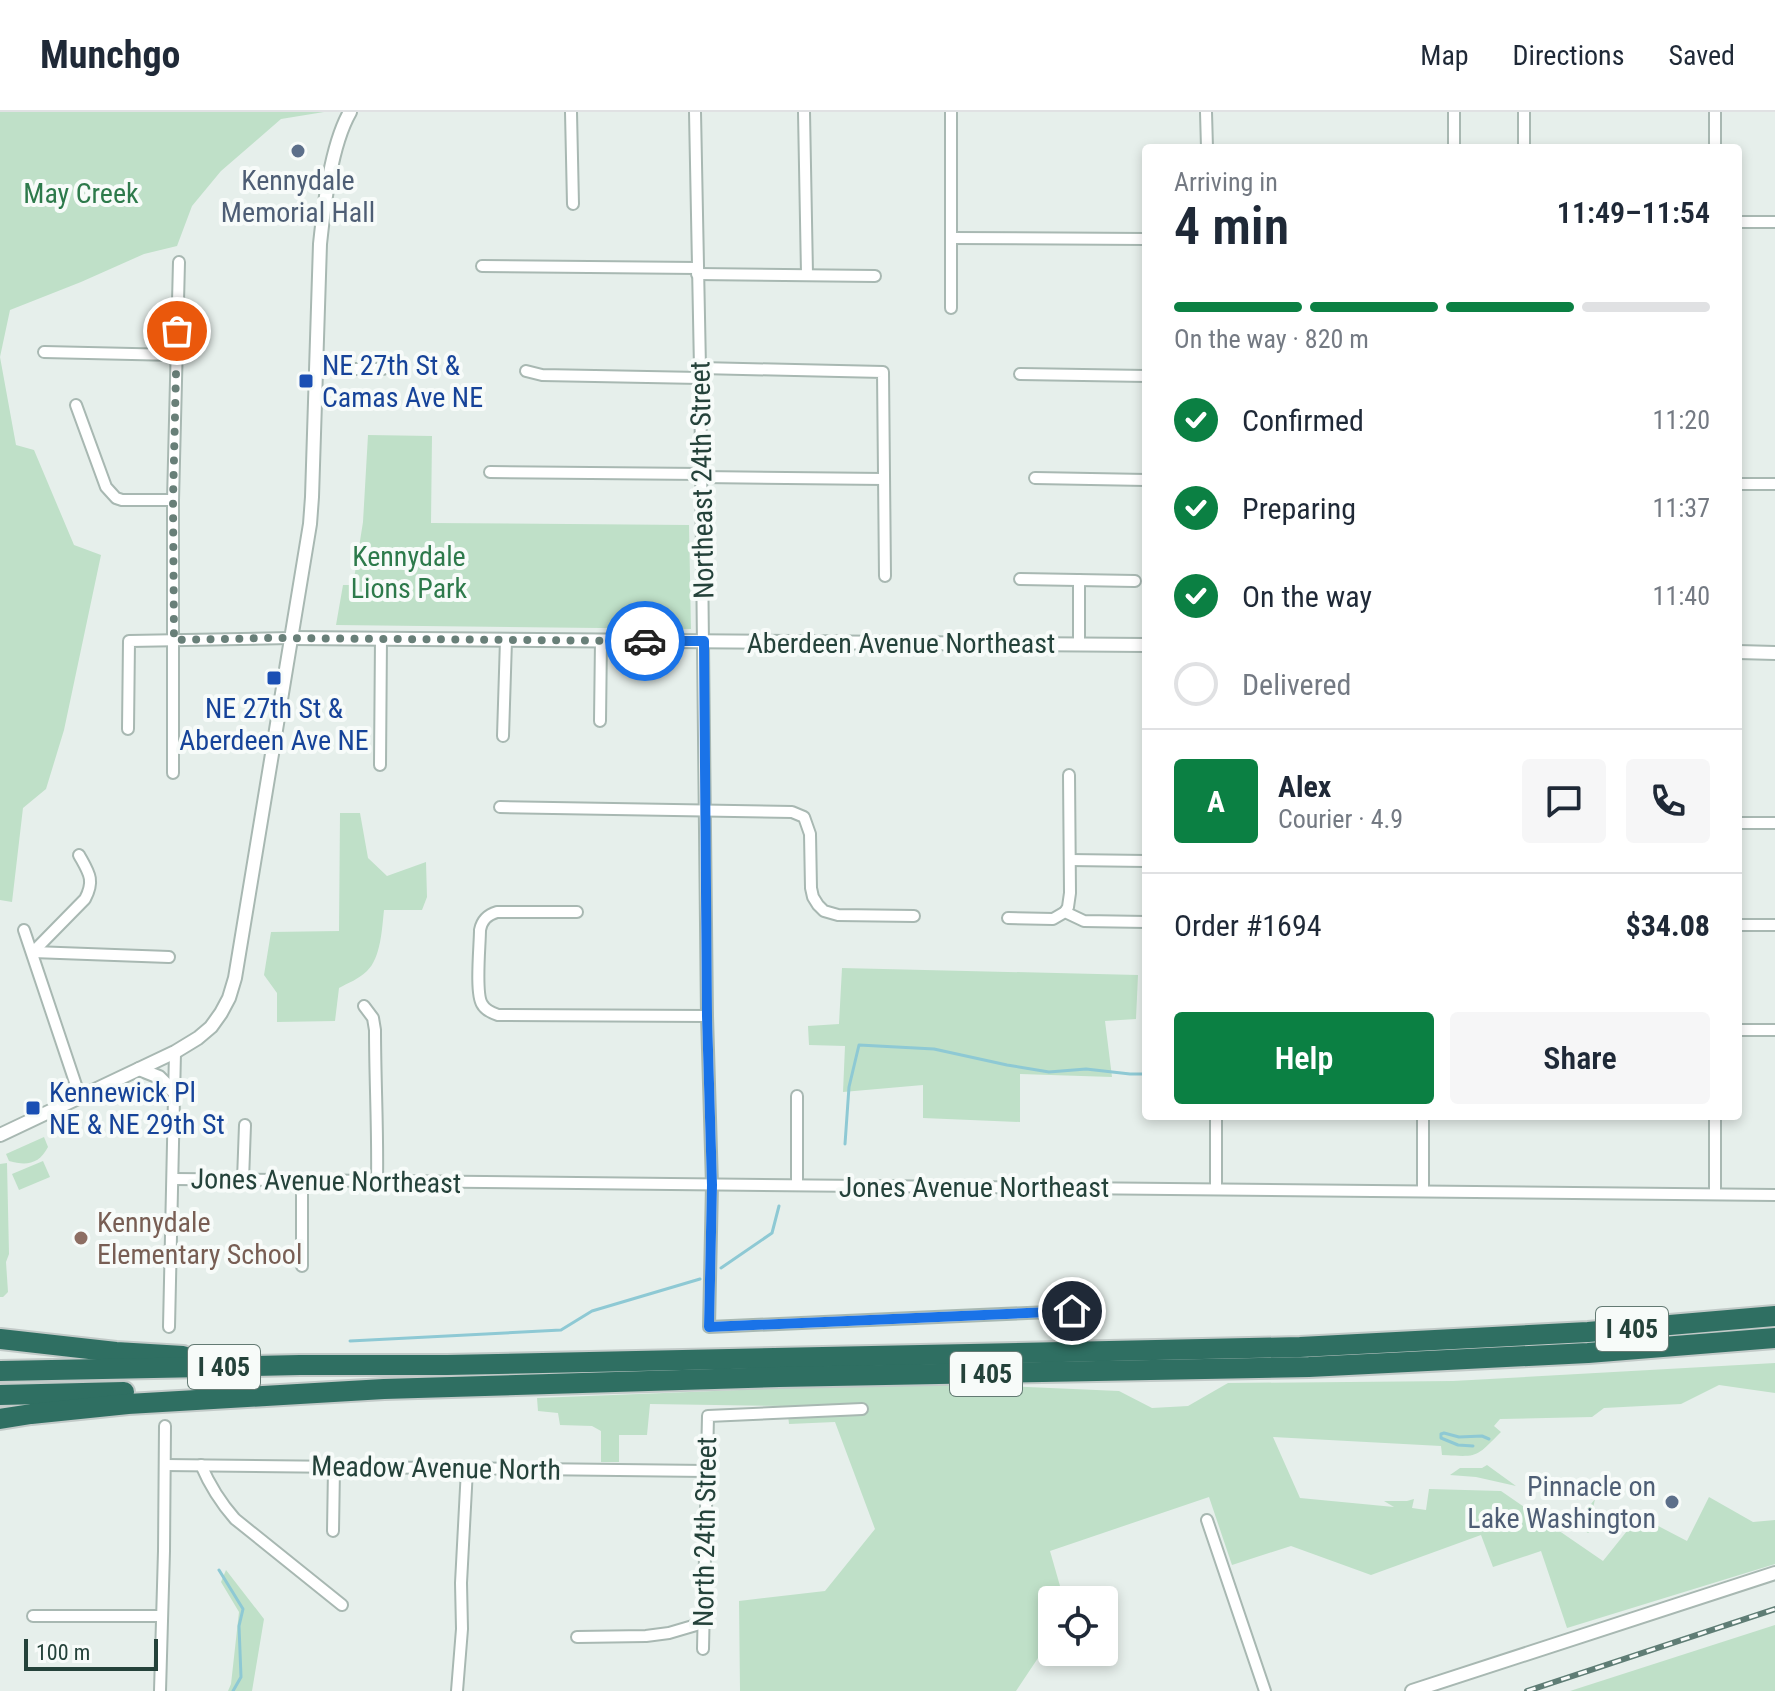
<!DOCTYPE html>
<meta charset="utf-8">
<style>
body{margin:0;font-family:"Roboto Condensed",sans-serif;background:#f6f6f7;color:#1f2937;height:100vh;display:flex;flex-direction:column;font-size:30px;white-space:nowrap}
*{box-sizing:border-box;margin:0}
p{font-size:26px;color:#747a83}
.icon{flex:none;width:44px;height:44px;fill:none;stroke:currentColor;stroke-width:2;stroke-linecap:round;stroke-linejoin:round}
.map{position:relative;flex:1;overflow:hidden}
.sheet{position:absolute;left:1142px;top:32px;width:600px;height:976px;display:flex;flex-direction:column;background:#fff;border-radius:8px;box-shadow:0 4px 12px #0003}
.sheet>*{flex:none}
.controls{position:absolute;left:1038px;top:1474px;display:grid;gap:16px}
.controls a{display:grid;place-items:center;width:80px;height:80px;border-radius:8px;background:#fff;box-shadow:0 4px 12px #0003;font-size:40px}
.scale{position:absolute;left:24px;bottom:20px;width:134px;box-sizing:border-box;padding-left:8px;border:4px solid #24423a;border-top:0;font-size:22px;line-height:28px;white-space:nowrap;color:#24423a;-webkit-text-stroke:6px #f7fbf9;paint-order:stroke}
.pin{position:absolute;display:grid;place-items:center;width:68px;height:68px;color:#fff;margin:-34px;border:4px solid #fff;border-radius:50%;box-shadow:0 2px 8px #0007}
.courier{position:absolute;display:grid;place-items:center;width:80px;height:80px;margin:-40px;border:6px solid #1a73e8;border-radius:50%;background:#fff;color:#222;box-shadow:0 2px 10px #0007}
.summary em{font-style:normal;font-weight:600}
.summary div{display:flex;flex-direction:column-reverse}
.summary{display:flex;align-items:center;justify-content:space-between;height:136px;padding:0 32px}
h1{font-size:52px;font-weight:600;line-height:60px}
.bar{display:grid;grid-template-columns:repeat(4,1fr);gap:12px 8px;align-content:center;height:96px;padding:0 32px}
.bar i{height:10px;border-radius:6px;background:#e0e1e3}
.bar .active{background:#0b8043}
.bar p{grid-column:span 4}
.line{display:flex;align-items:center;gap:20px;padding:0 32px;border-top:2px solid #e0e1e3}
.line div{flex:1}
.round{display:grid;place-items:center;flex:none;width:84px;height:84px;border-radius:8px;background:#f6f6f7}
ol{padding:0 32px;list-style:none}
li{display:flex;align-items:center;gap:24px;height:88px}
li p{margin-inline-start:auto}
li .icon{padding:8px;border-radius:50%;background:#0b8043;color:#fff;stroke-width:4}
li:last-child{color:#747a83}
li i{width:44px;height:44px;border:4px solid #e0e1e3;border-radius:50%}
.button{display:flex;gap:16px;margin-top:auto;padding:16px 32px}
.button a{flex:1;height:92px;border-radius:8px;background:#0b8043;color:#fff;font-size:32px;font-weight:600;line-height:92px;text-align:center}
.button a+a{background:#f6f6f7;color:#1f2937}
header{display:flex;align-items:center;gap:48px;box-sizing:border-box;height:112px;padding:0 40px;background:#fff;border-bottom:2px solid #e0e1e3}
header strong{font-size:38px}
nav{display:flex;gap:44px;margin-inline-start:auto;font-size:28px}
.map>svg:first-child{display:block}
.green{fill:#bfe0c8}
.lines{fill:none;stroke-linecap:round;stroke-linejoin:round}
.stream{stroke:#8ec9d4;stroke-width:3}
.minor-casing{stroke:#a8b8b2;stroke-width:14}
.tertiary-casing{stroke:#a8b8b2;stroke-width:16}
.motorway-casing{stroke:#c2cac8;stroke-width:24}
.minor{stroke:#fff;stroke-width:10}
.tertiary{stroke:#fff;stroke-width:12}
.motorway{stroke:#2f6f62;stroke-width:20}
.rail-casing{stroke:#5f7d75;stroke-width:6}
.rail{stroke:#f7fbf9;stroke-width:3;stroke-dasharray:9;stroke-linecap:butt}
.done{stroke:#687f78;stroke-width:8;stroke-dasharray:0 14.4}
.route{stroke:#1a73e8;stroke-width:10}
.service-dot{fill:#5c6f8a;stroke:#f7fbf9;stroke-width:3}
.transit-dot{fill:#1a4fb4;stroke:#f7fbf9;stroke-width:3}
.education-dot{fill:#8d6e63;stroke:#f7fbf9;stroke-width:3}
.labels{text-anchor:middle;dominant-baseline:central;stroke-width:8;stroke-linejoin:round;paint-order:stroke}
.shield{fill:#f7fbf9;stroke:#637a73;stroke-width:2}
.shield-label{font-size:26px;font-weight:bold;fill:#24423a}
.service-label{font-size:28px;fill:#4e5e75;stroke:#f7fbf9}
.park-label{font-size:28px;fill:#2d7a4b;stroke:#f7fbf9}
.transit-label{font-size:28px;fill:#164399;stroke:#f7fbf9;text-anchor:start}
.street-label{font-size:28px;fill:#24423a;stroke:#f7fbf9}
.education-label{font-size:28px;fill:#785e54;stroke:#f7fbf9;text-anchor:start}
</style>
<header>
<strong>Munchgo</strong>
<nav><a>Map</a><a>Directions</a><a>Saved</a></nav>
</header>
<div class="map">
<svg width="1775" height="1579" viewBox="0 0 1775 1579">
<rect width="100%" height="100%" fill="#e6efeb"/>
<g class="green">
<polygon points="0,0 324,0 281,7 221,59 192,94 177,134 144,142 81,170 10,198 0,245 16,333 34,338 74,433 101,443 64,618 46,677 23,696 12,790 0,788"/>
<polygon points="368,323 432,324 431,411 689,413 691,517 336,513 343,473 353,473 363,410"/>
<path d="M 340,701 L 360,701 L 368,746 L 387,764 L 426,750 L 427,785 L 422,798 L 384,798 C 382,816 381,846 367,859 C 359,867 348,871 339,876 L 335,909 L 277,910 L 277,881 L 264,863 L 271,820 L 339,819 Z"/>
<polygon points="842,856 1138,863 1136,907 1105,909 1112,965 1020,962 1020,1010 923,1006 923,973 843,980 845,934 809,933 808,914 839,912"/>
<path d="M 44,1025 L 48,1035 C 39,1052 27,1054 9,1049 L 6,1042 Z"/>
<polygon points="43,1049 50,1065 19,1078 12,1062"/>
<polygon points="7,1051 9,1142 6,1150 8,1180 3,1185 0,1185 0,1052"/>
<path d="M 1775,1251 L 1775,1281 L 1719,1273 L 1681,1292 L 1604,1296 L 1592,1305 L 1500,1307 L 1494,1314 L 1501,1320 C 1475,1346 1479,1345 1442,1343 L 1441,1334 L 1273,1325 L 1300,1386 L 1394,1395 L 1384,1389 L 1407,1389 L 1414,1387 L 1412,1396 L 1426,1398 L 1429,1377 L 1501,1379 L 1603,1449 L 1639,1404 L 1687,1429 L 1709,1385 L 1753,1410 L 1775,1408 L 1775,1452 L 1567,1516 L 1541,1439 L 1493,1455 L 1481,1423 L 1371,1463 L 1291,1434 L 1232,1453 L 1209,1385 L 1050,1439 L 1064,1488 L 1052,1488 L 1052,1525 L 1016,1579 L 740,1579 L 739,1489 L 825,1479 L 875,1417 L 835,1310 L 789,1312 L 787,1294 L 650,1292 L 647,1323 L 619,1323 L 619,1350 L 601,1350 L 601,1319 L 592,1314 L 560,1313 L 558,1301 L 538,1299 L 537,1286 L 740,1278 L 892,1269 L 1119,1279 L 1152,1296 L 1188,1294 L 1228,1271 L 1453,1269 Z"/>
<polygon points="1487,1353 1516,1374 1476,1365 1450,1363 1460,1356 1482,1356"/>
<polygon points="1595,1387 1592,1401 1593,1417 1588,1421 1578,1414 1580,1406"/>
<polygon points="226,1458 264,1507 252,1579 228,1579 231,1572 239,1500 221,1470"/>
<polygon points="1775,1513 1775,1579 1570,1579"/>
</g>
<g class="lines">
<g class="stream">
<polyline points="845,1032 849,975 859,933 934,937 1007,953 1049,960 1086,957 1130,962 1146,962"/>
<polyline points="721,1156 772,1121 779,1094"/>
<polyline points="350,1229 561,1218 592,1199 700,1167"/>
<polyline points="1473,1334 1458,1333 1441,1326 1441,1322 1444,1321 1459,1325 1482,1324 1489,1327"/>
<polyline points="219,1458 243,1497 239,1514 241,1565 233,1579"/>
</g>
<g class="minor-casing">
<g id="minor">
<polyline points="571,0 573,92"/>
<polyline points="695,0 700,256 707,904 712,1073 709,1215 1072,1199"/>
<polyline points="804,0 807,162"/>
<polyline points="1206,0 1207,36"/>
<polyline points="1454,0 1454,36"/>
<polyline points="1715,0 1715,36"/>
<polyline points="1524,36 1524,0"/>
<polyline points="1738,110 1775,110"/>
<polyline points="951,126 1146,127"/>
<polyline points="482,154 697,156"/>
<polyline points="697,162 875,164"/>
<polyline points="951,196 951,0"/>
<polyline points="44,240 176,243"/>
<polyline points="700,256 883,260 885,464"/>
<polyline points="316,257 383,257"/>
<polyline points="526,259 542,263 700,266"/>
<polyline points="1020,262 1146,264"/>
<polyline points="76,293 106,375 116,386 122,388 173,388"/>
<polyline points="490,360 701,362"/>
<polyline points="701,365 884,367"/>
<polyline points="1035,366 1146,368"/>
<polyline points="1738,372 1775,372"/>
<polyline points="1020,467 1135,469"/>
<polyline points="1079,533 1079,468"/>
<polyline points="600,609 601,528"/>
<polyline points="128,617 129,529 291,526"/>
<polyline points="503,624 506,528"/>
<polyline points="380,653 381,526"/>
<polyline points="173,661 173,388 179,150"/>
<polyline points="500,695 792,700 804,705 810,722 811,776 813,785 818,793 824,799 838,803 914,804"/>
<polyline points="1738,711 1775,711"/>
<polyline points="1070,748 1146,749"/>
<path d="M 577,800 L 497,800 C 487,803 482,808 480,818 C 480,833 475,881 482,892 C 485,898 492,901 498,903 L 707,904"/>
<polyline points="1065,800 1068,795 1070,781 1069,663"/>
<polyline points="1008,806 1053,807 1065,800 1084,809 1146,810"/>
<polyline points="1738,813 1775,813"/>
<polyline points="24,818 80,985"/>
<polyline points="33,840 169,845"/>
<path d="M 33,840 L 85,787 C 95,768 89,761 79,743"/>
<path d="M 364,894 L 373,906 L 375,918 C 375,969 378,1019 377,1069"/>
<polyline points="1738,918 1775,918"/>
<polyline points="1216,1004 1216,1076"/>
<polyline points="1423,1004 1423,1079"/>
<polyline points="1715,1004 1715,1082"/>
<polyline points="174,1067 1775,1083"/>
<polyline points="243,1068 245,1013"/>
<polyline points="302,1069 302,1154"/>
<polyline points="797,1073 797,984"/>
<polyline points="169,1215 175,940"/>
<polyline points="165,1353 707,1359"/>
<path d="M 201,1353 C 210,1374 220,1390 235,1407 L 342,1493"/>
<polyline points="1207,1408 1265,1579"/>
<polyline points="333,1419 334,1356"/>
<polyline points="33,1504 162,1504"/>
<polyline points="577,1525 646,1524 669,1521 703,1511"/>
<polyline points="703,1537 708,1304 862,1297"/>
<polyline points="160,1579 164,1439 165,1314"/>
<polyline points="457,1579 462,1517 461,1471 467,1357"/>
</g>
</g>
<g class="tertiary-casing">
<g id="tertiary">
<polyline points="291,526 1146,533"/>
<polyline points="1738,540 1775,541"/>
<polyline points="139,957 159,965 175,981"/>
<path d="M 0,1023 L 175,940 L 198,926 L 211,915 L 221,901 L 229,886 L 235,866 L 310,412 L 312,385 L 320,132 C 324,94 331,33 350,0"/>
<polyline points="1412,1579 1775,1461"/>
</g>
</g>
<g class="motorway-casing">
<g id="motorway">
<polyline points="0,1227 116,1240 183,1244"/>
<polyline points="0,1259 300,1253 447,1253 1300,1235 1588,1220 1775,1204"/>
<polyline points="0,1283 124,1280"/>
<polyline points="0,1307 31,1302 128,1292 384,1277 779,1265 1309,1255 1588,1241 1775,1226"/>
</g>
</g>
<use href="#minor" class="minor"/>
<use href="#tertiary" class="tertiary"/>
<use href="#motorway" class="motorway"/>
<g class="rail-casing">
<polyline id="rail" points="1527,1579 1775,1497"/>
</g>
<use href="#rail" class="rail"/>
</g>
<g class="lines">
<polyline class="done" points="177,219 173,388 174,528 270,526 645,529"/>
<polyline class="route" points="645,529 704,529 707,904 712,1073 709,1215 1072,1199"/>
</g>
<g class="service-dot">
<circle cx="298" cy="39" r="8"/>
<circle cx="1672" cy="1390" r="8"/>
</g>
<g class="transit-dot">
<rect x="298" y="261" width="16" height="16" rx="4"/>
<rect x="266" y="558" width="16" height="16" rx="4"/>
<rect x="25" y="988" width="16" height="16" rx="4"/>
</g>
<circle class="education-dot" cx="81" cy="1126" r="8"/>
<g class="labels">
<g class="shield">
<rect x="1596" y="1195" width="72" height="44" rx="6"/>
<rect x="188" y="1233" width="72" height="44" rx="6"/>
<rect x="950" y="1240" width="72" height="44" rx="6"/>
</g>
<g class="shield-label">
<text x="1632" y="1217">I 405</text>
<text x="224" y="1255">I 405</text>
<text x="986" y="1262">I 405</text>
</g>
<g class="service-label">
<text x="298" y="68">Kennydale<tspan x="298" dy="32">Memorial Hall</tspan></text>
<text x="1656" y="1374" text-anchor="end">Pinnacle on<tspan x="1656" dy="32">Lake Washington</tspan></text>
</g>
<g class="park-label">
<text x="81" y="81">May Creek</text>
<text x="409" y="444">Kennydale<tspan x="409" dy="32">Lions Park</tspan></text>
</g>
<g class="transit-label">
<text x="322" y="253">NE 27th St &amp;<tspan x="322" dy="32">Camas Ave NE</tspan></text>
<text x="274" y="596" text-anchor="middle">NE 27th St &amp;<tspan x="274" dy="32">Aberdeen Ave NE</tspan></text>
<text x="49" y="980">Kennewick Pl<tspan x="49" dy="32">NE &amp; NE 29th St</tspan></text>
</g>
<g class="street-label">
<text transform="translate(702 368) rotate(-91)">Northeast 24th Street</text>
<text x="901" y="531">Aberdeen Avenue Northeast</text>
<text transform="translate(326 1069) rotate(1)">Jones Avenue Northeast</text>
<text x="974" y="1075">Jones Avenue Northeast</text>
<text transform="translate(436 1356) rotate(1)">Meadow Avenue North</text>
<text transform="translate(705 1420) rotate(-89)">North 24th Street</text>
</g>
<g class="education-label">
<text x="97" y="1110">Kennydale<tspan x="97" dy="32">Elementary School</tspan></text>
</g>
</g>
</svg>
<div class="controls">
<a><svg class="icon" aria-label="locate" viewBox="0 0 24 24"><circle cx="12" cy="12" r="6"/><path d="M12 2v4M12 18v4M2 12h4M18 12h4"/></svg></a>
</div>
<div class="scale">100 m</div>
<div class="pin" style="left:177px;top:219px;background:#ea580c"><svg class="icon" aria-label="bag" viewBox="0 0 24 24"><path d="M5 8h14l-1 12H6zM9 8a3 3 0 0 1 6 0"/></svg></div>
<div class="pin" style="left:1072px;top:1199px;background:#1f2937"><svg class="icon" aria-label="home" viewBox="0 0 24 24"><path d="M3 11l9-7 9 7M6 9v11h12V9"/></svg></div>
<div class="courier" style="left:645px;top:529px"><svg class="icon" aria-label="car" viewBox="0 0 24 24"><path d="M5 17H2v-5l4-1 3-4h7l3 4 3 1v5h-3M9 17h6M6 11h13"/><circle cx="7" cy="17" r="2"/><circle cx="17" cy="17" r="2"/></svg></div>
<section class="sheet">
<div class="summary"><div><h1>4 min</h1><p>Arriving in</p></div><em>11:49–11:54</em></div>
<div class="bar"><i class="active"></i><i class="active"></i><i class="active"></i><i></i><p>On the way · 820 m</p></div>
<ol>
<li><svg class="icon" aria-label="check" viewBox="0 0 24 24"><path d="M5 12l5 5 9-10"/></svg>Confirmed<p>11:20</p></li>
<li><svg class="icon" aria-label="check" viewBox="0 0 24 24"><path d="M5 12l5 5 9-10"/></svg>Preparing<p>11:37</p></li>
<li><svg class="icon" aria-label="check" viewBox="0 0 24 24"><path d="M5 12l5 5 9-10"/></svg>On the way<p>11:40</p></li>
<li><i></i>Delivered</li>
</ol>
<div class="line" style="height:144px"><b class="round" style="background:#0b8043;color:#fff">A</b><div><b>Alex</b><p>Courier · 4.9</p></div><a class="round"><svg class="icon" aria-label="chat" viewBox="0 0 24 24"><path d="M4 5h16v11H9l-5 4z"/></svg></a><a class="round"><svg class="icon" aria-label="phone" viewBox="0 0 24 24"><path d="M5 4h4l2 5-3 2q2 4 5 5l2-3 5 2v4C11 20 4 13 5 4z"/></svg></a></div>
<div class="line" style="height:104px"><div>Order #1694</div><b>$34.08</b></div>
<div class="button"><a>Help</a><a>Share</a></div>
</section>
</div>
